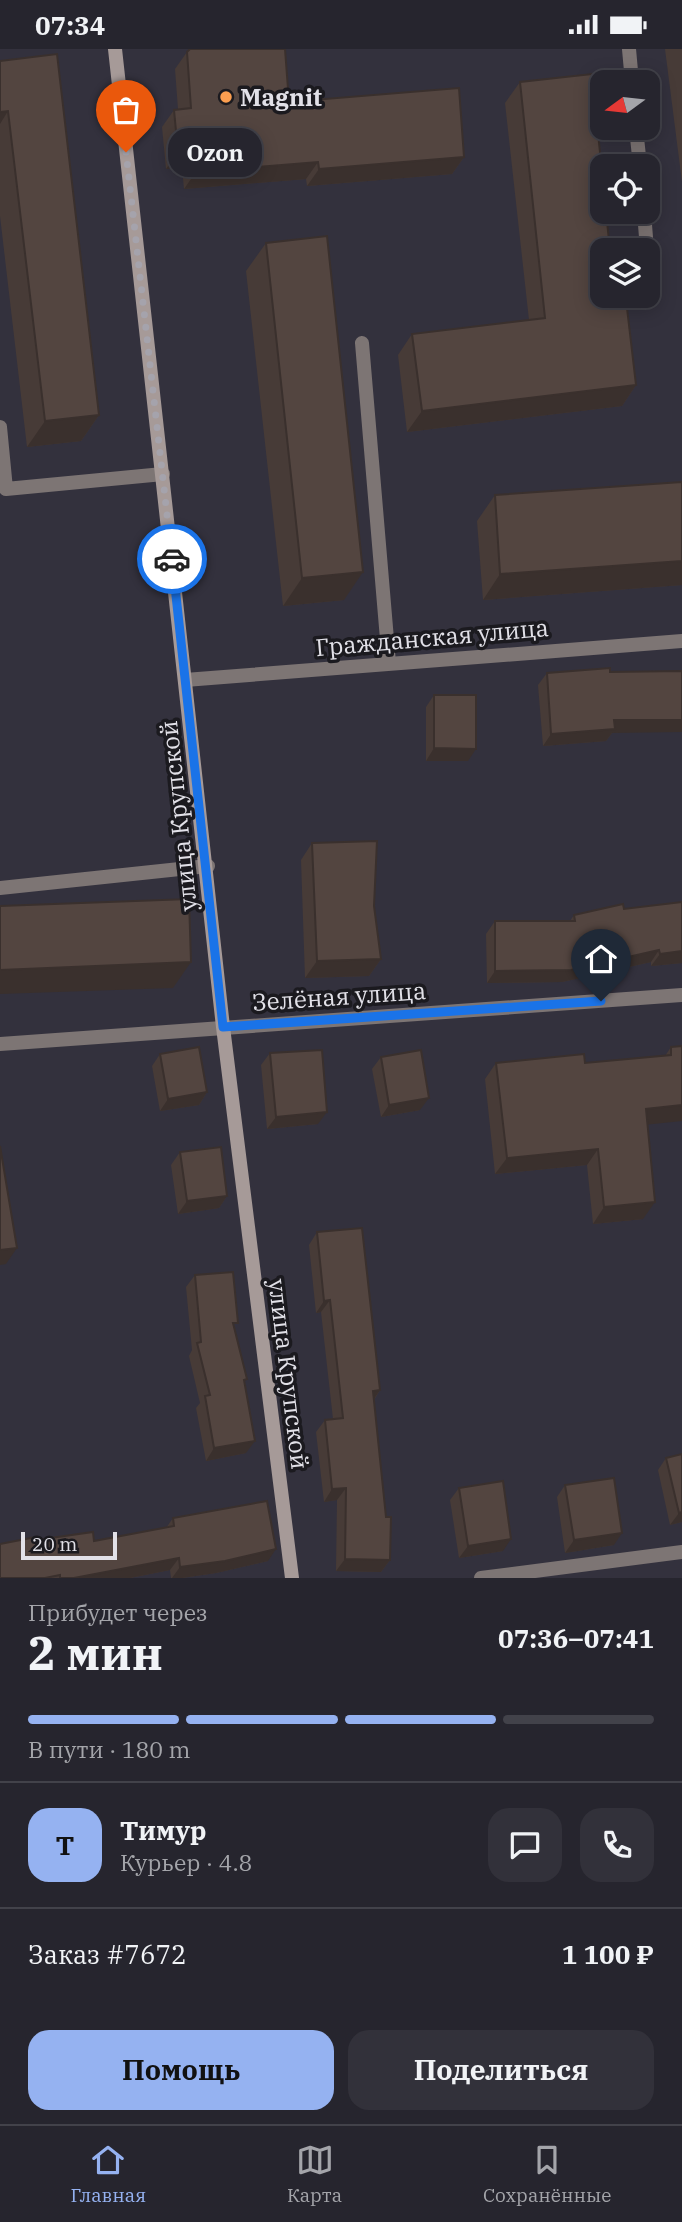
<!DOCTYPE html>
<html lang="ru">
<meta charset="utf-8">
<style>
body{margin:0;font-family:"IBM Plex Serif",serif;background:#32313a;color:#f1f3f6;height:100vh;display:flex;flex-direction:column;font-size:26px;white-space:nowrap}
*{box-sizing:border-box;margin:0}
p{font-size:23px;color:#a4a5aa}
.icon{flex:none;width:38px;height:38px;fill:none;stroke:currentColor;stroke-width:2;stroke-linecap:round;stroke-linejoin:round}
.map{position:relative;height:1529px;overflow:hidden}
.details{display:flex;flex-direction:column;background:#26252e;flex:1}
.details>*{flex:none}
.needle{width:46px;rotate:255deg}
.controls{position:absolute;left:590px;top:21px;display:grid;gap:14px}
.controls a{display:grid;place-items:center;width:70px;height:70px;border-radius:14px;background:#26252e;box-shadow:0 4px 18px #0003,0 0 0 2px #42424a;font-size:35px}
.scale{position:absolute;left:21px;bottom:18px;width:96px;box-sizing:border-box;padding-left:7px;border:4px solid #e2e1e8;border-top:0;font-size:19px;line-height:24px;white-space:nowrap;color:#e2e1e8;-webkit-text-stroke:5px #1b1a1f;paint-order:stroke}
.pin{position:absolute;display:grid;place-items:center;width:60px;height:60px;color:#fff;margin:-72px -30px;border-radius:50% 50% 50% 0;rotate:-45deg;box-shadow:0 0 7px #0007}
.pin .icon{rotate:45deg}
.courier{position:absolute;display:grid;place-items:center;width:70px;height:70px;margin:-35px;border:5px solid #1a73e8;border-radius:50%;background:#fff;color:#222;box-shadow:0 2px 9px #0007}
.bubble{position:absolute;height:49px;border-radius:21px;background:#26252e;box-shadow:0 4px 18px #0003,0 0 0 2px #42424a;font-size:23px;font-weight:800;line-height:49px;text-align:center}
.summary em{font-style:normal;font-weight:800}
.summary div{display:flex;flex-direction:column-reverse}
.summary{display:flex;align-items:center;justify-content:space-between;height:119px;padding:0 28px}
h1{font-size:46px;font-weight:800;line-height:52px}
.bar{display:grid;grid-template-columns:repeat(4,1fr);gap:10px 7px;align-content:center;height:84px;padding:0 28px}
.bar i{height:9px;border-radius:5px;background:#42424a}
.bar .selected{background:#95b2f1}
.bar p{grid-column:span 4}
.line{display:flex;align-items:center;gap:18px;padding:0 28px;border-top:2px solid #42424a}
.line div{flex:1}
.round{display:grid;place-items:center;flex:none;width:74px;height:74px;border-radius:21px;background:#32313a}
.cta{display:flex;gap:14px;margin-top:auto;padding:14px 28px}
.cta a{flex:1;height:80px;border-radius:21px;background:#95b2f1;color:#111;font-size:28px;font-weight:800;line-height:80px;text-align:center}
.cta a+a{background:#32313a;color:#f1f3f6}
.status{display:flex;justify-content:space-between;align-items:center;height:49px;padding:0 35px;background:#26252e;direction:ltr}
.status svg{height:19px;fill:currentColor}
.menu{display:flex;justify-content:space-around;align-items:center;height:98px;border-top:2px solid #42424a;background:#26252e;font-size:19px;color:#a4a5aa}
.menu a{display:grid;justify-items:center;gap:4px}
.menu .selected{color:#95b2f1}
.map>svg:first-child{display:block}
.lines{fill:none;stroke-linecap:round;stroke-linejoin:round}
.lane{stroke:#7d7574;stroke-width:14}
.street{stroke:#7d7574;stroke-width:14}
.secondary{stroke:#a69a98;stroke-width:14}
.wall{fill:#473b37}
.shaded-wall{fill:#3a302d}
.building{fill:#534540;stroke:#3a302d;stroke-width:2}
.done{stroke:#a5a3ac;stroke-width:7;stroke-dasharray:0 12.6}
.route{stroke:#1a73e8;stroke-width:9}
.poi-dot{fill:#fb9e50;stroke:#1b1a1f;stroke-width:2.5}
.labels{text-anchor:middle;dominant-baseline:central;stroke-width:7;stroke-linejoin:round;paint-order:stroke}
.poi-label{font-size:24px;font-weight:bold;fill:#e2e1e8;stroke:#1b1a1f;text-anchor:start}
.street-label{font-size:24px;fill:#e2e1e8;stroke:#1b1a1f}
</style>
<div class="status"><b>07:34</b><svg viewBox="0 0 49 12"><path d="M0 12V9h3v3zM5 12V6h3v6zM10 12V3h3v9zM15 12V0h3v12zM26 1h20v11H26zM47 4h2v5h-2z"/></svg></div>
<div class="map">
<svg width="682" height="1529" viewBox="0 0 682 1529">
<rect width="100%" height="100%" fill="#33313d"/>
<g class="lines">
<g class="lane">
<polyline points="629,0 632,33"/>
<polyline points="636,79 640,117"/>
<polyline points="644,163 647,201"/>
<polyline points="648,203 652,248"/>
<polyline points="362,294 389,614"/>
<polyline points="0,378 6,440 163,425"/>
<polyline points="0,839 208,817"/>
</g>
<g class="street">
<polyline points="185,631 682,592"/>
<polyline points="0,995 682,946"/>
<polyline points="481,1529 682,1503"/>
</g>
<polyline class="secondary" points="115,0 223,978 292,1529"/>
</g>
<g class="wall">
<polygon points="665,0 682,0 682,133"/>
<polygon points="187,3 289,53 464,108 452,125 307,137 306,130 184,140 182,119 166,120 162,78 174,61 178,60 175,20"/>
<polygon points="0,12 99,366 81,392 27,398 0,167"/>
<polygon points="520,33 617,260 636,336 622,357 407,383 398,306 412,285 529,271 505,54"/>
<polygon points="266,194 344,551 283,557 246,222"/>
<polygon points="682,433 682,536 483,551 477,472 495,446"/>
<polygon points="610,623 612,684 606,692 543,697 538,636 547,624"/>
<polygon points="434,646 468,712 426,712 426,658"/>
<polygon points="312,794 381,910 369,927 305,929 301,811"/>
<polygon points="682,853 682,914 651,917 651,913 562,933 487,934 486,885 495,872 570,872 574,866"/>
<polygon points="682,997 647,1075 643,1170 593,1175 587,1116 495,1125 485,1030 496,1014 585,1014 665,1007 671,998"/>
<polygon points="270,1004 318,1075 267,1080 261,1016"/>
<polygon points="160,1005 207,1043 199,1056 160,1062 152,1017"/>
<polygon points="381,1008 420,1061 381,1068 372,1020"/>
<polygon points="180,1103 227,1147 219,1159 178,1165 171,1116"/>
<polygon points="317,1183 380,1341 374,1351 390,1511 381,1523 336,1522 337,1451 324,1453 316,1383 325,1371 333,1370 321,1263 316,1264 309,1196"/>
<polygon points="195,1226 235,1279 244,1334 246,1404 206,1412 196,1359 200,1354 189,1307 192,1301 186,1238"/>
<polygon points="666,1409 682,1473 670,1476 658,1421"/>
<polygon points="565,1436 614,1496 565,1504 557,1448"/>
<polygon points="459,1439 503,1502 459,1509 450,1451"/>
<polygon points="173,1469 268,1512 216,1524 182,1529 171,1529 170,1521 130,1529 0,1529 94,1492 166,1479"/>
</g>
<g class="shaded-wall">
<polygon points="8,62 0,75 0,63"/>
<polygon points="194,102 182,119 166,120 178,103"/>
<polygon points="464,108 452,125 307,137 319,120"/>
<polygon points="318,113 306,130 184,140 196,123"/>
<polygon points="636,336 622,357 407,383 422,362"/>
<polygon points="99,366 81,392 27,398 45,372"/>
<polygon points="682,512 682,536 483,551 500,525"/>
<polygon points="363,523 344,551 283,557 302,529"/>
<polygon points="614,671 682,671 682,683 612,684 606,692 543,697 551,685"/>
<polygon points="434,699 476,700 468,712 426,712"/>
<polygon points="659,901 651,913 562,933 487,934 495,922"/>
<polygon points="682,902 682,914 651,917 660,905"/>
<polygon points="381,910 369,927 305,929 317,912"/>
<polygon points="191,913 173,939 0,945 0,921"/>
<polygon points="207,1043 199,1056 160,1062 168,1050"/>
<polygon points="429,1049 420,1061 381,1068 389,1056"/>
<polygon points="682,1056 682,1072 634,1077 646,1060"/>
<polygon points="327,1063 318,1075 267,1080 276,1068"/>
<polygon points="598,1100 587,1116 495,1125 507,1109"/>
<polygon points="227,1147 219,1159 178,1165 187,1152"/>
<polygon points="655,1153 643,1170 593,1175 604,1158"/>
<polygon points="17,1199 6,1215 0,1216 0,1201"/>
<polygon points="330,1251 321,1263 316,1264 324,1252"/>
<polygon points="380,1341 372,1353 373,1342"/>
<polygon points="255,1392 246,1404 206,1412 214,1399"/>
<polygon points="346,1439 337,1451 324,1453 332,1440"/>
<polygon points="682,1463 682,1473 670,1476 679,1464"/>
<polygon points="622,1484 614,1496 565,1504 574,1491"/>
<polygon points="511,1490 503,1502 459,1509 468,1497"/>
<polygon points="276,1500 268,1512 216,1524 182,1529 172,1529 180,1518"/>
<polygon points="179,1509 170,1521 130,1529 74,1529"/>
<polygon points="345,1510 390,1511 381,1523 336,1522"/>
</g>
<g class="building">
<polygon points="190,0 285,0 289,53 459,39 464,108 319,120 318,113 196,123 194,102 178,103 174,61 191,59 187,3"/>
<polygon points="57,5 99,366 45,372 8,62 0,63 0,12"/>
<polygon points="592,25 602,123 602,163 606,163 610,201 602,201 602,247 615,247 617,260 627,259 636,336 422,362 412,285 545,269 520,33"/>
<polygon points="327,187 363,523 302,529 266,194"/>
<polygon points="682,433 682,512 500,525 495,446"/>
<polygon points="610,619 610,623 682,622 682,671 614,671 615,680 551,685 547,624"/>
<polygon points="434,646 476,646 476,700 434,699"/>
<polygon points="377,792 374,857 381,910 317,912 312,794"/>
<polygon points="189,850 191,913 0,921 0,857"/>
<polygon points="682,853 682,902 660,905 659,901 571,921 495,922 495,872 575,872 574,866 623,855 624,860"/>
<polygon points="682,997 682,1056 646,1060 655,1153 604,1158 598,1100 507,1109 496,1014 584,1005 585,1014 671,1006 671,998"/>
<polygon points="199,998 207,1043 168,1050 160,1005"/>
<polygon points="322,1001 327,1063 276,1068 270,1004"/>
<polygon points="421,1001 429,1049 389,1056 381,1008"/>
<polygon points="0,1097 17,1199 0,1201"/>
<polygon points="221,1098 227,1147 187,1152 180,1103"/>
<polygon points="362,1179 380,1341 373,1342 386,1468 391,1468 390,1511 345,1510 346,1439 332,1440 325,1371 343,1369 330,1251 324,1252 317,1183"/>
<polygon points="233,1223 238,1274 233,1274 247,1330 244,1331 255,1392 214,1399 205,1347 210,1346 197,1294 201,1293 195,1226"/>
<polygon points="682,1405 682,1463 679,1464 666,1409"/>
<polygon points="614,1429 622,1484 574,1491 565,1436"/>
<polygon points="503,1432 511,1490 468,1497 459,1439"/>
<polygon points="267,1452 276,1500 225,1512 180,1518 179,1509 74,1529 60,1529 60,1526 45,1529 0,1529 0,1495 36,1488 37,1491 93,1483 94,1492 174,1477 173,1469"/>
</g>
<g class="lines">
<polyline class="done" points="126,103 172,510"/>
<polyline class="route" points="172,510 223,978 601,952"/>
</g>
<circle class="poi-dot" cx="226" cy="48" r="7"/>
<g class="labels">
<g class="poi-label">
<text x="240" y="48">Magnit</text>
</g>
<g class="street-label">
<text transform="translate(432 588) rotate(-5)">Гражданская улица</text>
<text transform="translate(178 767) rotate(-96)">улица Крупской</text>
<text transform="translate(339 947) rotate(-4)">Зелёная улица</text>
<text transform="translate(289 1325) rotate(83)">улица Крупской</text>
</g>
</g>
</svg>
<div class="controls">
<a><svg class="needle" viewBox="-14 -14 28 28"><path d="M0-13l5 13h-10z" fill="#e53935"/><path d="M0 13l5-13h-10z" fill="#a4a5aa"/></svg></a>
<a><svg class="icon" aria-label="locate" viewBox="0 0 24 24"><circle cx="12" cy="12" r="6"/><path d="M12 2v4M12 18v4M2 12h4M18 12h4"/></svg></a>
<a><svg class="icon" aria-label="layers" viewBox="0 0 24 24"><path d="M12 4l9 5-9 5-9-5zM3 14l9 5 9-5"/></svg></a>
</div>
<div class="scale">20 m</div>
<div class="pin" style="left:126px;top:103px;background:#ea580c"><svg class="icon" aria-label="bag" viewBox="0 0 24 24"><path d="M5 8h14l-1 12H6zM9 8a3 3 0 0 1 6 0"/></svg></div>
<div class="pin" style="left:601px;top:952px;background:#1f2937"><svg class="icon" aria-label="home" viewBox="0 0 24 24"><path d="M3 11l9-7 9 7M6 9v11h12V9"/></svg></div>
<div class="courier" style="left:172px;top:510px"><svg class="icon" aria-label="car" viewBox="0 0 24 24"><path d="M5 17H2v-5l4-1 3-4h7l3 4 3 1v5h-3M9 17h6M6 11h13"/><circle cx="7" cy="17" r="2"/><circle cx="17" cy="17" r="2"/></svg></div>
<div class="bubble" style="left:168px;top:79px;width:94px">Ozon</div>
</div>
<section class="details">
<div class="summary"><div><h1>2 мин</h1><p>Прибудет через</p></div><em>07:36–07:41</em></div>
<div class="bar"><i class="selected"></i><i class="selected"></i><i class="selected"></i><i></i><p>В пути · 180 m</p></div>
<div class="line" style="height:126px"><b class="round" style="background:#95b2f1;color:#111">Т</b><div><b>Тимур</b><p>Курьер · 4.8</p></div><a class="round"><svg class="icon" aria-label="chat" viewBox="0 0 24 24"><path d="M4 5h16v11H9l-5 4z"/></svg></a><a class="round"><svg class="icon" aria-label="phone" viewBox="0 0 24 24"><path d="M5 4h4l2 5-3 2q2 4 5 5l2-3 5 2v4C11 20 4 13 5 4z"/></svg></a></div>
<div class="line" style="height:91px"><div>Заказ #7672</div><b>1 100 ₽</b></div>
<div class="cta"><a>Помощь</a><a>Поделиться</a></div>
</section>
<nav class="menu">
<a class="selected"><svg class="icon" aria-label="home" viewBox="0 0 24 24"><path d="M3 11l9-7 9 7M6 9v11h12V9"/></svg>Главная</a>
<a><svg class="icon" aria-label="map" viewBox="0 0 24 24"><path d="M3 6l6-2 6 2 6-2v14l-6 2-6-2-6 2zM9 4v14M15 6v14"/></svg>Карта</a>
<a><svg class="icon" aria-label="saved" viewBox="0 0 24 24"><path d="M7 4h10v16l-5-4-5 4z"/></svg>Сохранённые</a>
</nav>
